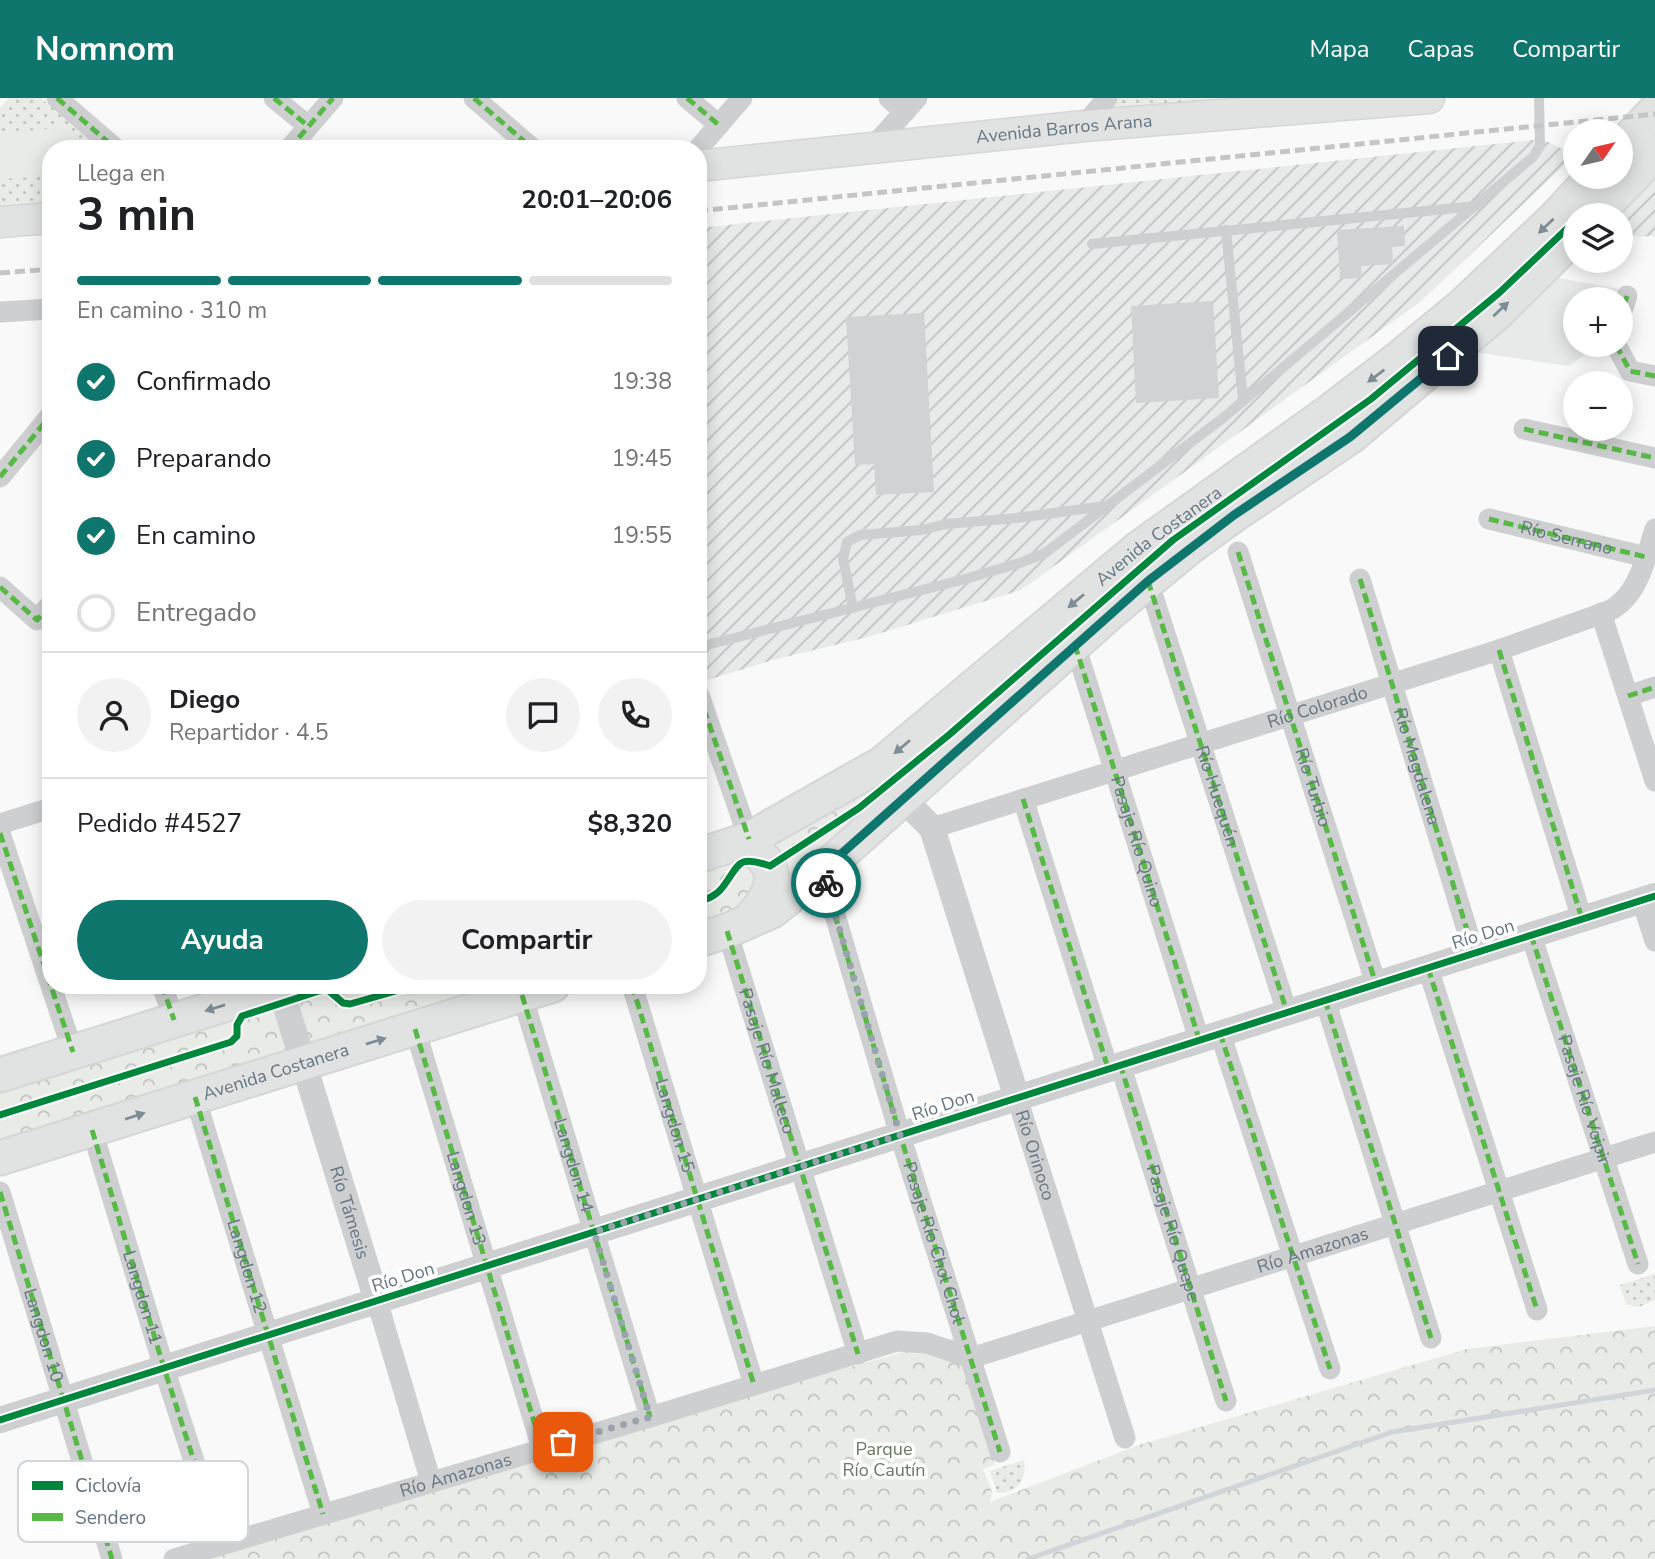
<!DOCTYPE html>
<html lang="es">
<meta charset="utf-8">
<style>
body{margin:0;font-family:"Nunito Sans",sans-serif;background:#f2f2f2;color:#202124;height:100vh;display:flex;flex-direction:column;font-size:26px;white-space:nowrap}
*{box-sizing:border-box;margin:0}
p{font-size:23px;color:#757577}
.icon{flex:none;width:38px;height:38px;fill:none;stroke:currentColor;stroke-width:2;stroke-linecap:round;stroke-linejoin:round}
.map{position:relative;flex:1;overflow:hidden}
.sheet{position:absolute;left:42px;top:42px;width:665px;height:854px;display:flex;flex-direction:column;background:#fff;border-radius:28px;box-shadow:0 4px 18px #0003}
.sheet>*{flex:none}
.needle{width:46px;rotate:56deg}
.fabs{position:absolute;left:1563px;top:21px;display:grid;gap:14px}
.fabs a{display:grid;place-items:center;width:70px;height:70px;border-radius:50%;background:#fff;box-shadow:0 4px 18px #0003;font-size:35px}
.pin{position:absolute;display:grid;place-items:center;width:60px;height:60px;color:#fff;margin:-30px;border-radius:14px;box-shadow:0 4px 10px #0006}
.courier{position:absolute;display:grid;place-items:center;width:70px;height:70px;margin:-35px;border:5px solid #0f766e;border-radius:50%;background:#fff;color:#222;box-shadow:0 2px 9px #0007}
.headline em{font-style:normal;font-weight:700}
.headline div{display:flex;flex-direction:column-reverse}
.headline{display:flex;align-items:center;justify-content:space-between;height:119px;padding:0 35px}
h1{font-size:46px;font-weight:700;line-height:52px}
.bar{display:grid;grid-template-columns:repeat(4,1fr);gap:10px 7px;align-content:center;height:84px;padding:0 35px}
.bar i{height:9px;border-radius:5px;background:#e0e0e0}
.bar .on{background:#0f766e}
.bar p{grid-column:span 4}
.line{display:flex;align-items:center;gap:18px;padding:0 35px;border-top:2px solid #e0e0e0}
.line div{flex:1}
.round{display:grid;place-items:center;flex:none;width:74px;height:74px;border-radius:37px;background:#f2f2f2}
ol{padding:0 35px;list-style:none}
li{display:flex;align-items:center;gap:21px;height:77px}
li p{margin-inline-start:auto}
li .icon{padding:7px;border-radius:50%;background:#0f766e;color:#fff;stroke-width:4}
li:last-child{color:#757577}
li i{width:38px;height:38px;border:4px solid #e0e0e0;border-radius:50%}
.action{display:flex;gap:14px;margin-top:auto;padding:14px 35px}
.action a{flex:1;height:80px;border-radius:42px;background:#0f766e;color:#fff;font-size:28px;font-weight:700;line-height:80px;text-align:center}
.action a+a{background:#f2f2f2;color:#202124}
header{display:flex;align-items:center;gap:42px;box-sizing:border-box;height:98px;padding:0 35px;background:#0f766e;color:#fff}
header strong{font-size:33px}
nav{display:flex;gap:38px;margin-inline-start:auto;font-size:24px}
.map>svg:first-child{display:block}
.built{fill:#e8e9e9}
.industrial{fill:url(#industrial-furrows)}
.grass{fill:url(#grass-dots)}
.park{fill:url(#park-crowns)}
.pitch{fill:#e8ebe6}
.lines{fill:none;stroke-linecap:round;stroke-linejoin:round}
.stream{stroke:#ced6d9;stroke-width:5}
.building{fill:#d0d2d3}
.secondary-casing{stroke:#d5d6d7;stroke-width:33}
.primary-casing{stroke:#d5d6d7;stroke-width:37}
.service{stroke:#cecfd0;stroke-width:10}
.minor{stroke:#cecfd0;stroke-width:21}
.tertiary{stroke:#cecfd0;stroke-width:26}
.secondary{stroke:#e1e2e2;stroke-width:30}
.primary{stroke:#e1e2e2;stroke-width:33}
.rail{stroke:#c3c5c6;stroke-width:5;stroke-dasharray:10 5;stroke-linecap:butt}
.quiet{stroke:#58b947;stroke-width:5;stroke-dasharray:10 5;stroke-linecap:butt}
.cycleway-casing{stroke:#fff;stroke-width:11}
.cycleway{stroke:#00873e;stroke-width:7}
.oneway{fill:#7e8c96}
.done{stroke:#99a4ac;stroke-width:7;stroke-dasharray:0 12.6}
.route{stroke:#0f766e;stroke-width:9}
.labels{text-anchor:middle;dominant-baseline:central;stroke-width:7;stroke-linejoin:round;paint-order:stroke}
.street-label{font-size:18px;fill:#657683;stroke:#fff}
.park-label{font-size:18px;fill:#687a64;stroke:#fff}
.key{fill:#fff;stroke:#d1d6da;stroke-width:2}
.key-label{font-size:19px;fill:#657683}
</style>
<header>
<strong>Nomnom</strong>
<nav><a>Mapa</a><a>Capas</a><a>Compartir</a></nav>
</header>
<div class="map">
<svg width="1655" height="1461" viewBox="0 0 1655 1461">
<defs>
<pattern id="industrial-furrows" width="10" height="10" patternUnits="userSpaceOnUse" patternTransform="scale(1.75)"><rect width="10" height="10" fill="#e8e9e9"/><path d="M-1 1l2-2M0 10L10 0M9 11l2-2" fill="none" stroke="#c0c1c2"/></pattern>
<pattern id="grass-dots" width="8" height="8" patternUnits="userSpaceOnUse" patternTransform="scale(1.75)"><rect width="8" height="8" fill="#e8ebe6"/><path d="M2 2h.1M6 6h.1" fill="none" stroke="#c0c3c0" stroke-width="1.8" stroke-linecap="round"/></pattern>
<pattern id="park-crowns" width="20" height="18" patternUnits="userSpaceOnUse" patternTransform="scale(1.75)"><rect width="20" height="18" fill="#e8ebe6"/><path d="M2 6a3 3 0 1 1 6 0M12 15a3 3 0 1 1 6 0" fill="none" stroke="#c0c3c0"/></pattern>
</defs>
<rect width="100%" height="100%" fill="#f9f9f9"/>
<polygon class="built" points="1553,179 1620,191 1616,201 1575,201 1575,247 1600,247 1568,268 1480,255 1467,249"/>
<g class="industrial">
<polygon points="1542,41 1575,57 1420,204 1021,492 868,539 773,562 698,585 698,130"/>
<polygon points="1655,79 1655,138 1621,139 1620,117 1617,117"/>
</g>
<g class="grass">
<polygon points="9,0 41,0 100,51 51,51 51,109 0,113 0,10"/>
<polygon points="1110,0 1241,0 1247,6 1112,14 1109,6"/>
<polygon points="1655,1176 1655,1202 1639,1209 1626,1206 1620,1187"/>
<path d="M 1024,1362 C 1027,1381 1018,1395 997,1395 L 990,1373 Z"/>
</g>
<g class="park">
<polygon points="882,670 901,699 816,773 698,837 698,761"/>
<polygon points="302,887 539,887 0,1056 0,983"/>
<polygon points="1655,1228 1655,1461 206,1461 735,1301 953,1240 988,1339 994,1367 983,1371 992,1394 990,1404 1139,1347 1467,1251"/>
</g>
<polygon class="pitch" points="72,29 73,51 51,51 51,78 0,81 0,35"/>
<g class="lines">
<polyline class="stream" points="1028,1461 1392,1334 1655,1292"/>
</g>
<g class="building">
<polygon points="1404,128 1405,148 1392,149 1393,166 1361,168 1362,180 1340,181 1337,132"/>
<polygon points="1213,203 1219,300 1136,305 1131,208"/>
<polygon points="924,215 934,394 876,397 874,366 855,367 846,219"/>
</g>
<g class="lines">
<g class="secondary-casing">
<g id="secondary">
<path id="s11" d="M 698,68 L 1084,28 L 1429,0"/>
<polyline points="0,124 51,120"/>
</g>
</g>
<g class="primary-casing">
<g id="primary">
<polyline points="1620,50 1655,13"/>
<polyline points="1596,117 1655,55"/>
<path d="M 740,745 C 783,765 778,790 749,822"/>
<path id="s12" d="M 698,758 L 749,741 L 883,665 L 1139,450 L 1329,314 L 1394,264 L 1462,208 L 1554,121 L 1593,79"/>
<polyline points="698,842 727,833 772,813 822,773 1111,514 1190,449 1234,417 1350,339 1497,215 1575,138"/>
<polyline points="0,977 287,887"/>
<path id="s13" d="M 0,1060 L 553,887"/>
</g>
</g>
<g class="service">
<polyline points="1226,132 1243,302"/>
<polyline points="1092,146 1476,108"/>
<polyline points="853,510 843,461 847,444 860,437 922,432 946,426 1017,420 1105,408"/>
<polyline points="698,548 707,547 965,481 1020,465 1045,455 1223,320 1533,59 1540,48 1539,0"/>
</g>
<g class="minor">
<polyline points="57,0 116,51"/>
<polyline points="274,0 308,28"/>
<polyline points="474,0 533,51"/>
<polyline points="687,0 719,27"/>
<polyline points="889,0 905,14"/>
<polyline points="1084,28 1107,0"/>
<polyline points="872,50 917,0"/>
<polyline points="289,51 333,0"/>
<polyline points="698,51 742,0"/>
<polyline points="0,214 51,211"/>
<polyline points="1620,218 1627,198"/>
<polyline points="1616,247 1630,273 1655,278"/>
<polyline points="1524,331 1655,360"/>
<polyline points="0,379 51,317"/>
<path id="s1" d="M 1489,421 L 1646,459"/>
<path id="s2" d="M 1238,454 L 1376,886"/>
<polyline points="1360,481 1474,855"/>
<polyline points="1148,483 1287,914"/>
<polyline points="0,489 37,522 51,506"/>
<polyline points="1601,515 1655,683"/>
<path id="s3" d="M 1075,547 L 1199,941"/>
<polyline points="1499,552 1582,821"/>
<polyline points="699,597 749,741"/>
<polyline points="1628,598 1655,589"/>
<polyline points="1023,701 1108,970"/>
<polyline points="0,726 51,710"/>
<path id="s4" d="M 932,730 L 1499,552 L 1609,513 C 1639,497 1645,461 1655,431"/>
<polyline points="0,735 73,954"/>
<path id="s5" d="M 822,773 L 900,1037 L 1000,1354"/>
<polyline points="1642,803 1655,843"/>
<polyline points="727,833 858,1256"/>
<path id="s6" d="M 1531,837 L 1638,1166"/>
<polyline points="1428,870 1537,1212"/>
<polyline points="162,887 174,922"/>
<polyline points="632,887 754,1287"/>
<polyline points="522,897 650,1319"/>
<polyline points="1325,902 1431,1240"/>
<polyline points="415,931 542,1350"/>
<polyline points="1220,935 1330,1271"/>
<polyline points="1120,966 1226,1303"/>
<polyline points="195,999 323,1416"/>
<path id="s7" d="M 1017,1000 L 1125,1340"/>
<path id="s8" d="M 92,1032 L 164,1270 L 221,1447"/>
<polyline points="0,1094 112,1461"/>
<polyline points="377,1203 431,1384"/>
<path id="s9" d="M 174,1461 L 650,1319 L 897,1243 L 927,1245 L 971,1260 L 1655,1044"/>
</g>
<g class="tertiary">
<polyline points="906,699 914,712 932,730 1017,1000"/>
<path id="s10" d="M 280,889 L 377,1203"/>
<polyline points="0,1322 1655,798"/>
</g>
<use href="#secondary" class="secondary"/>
<use href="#primary" class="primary"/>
<g class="rail">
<polyline points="698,113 1655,16"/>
<polyline points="0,175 51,171"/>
</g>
<g class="quiet">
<polyline points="57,0 116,51"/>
<polyline points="274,0 308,28"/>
<polyline points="474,0 533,51"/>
<polyline points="687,0 719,27"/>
<polyline points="289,51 333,0"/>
<polyline points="1620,218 1627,198"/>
<polyline points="1616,247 1630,273 1655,278"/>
<polyline points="1524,331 1655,360"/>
<polyline points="0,379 51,317"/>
<polyline points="1489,421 1646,459"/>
<polyline points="1238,454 1376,886"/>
<path id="s14" d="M 1360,481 L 1474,855"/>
<path id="s15" d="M 1148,483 L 1287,914"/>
<polyline points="0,489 37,522 51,506"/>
<polyline points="1075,547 1199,941"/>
<polyline points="1499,552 1582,821"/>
<polyline points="699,597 749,741"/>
<polyline points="1628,598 1655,589"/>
<polyline points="1023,701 1108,970"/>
<polyline points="0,735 73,954"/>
<polyline points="822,773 900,1037 1000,1354"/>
<path id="s16" d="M 727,833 L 858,1256"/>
<polyline points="1531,837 1638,1166"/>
<polyline points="1428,870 1537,1212"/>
<polyline points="162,887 174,922"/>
<path id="s17" d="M 632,887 L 754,1287"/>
<path id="s18" d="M 522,897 L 650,1319"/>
<polyline points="1325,902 1431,1240"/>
<path id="s19" d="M 415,931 L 542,1350"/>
<polyline points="1220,935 1330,1271"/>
<path id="s20" d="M 1120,966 L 1226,1303"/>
<path id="s21" d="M 195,999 L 323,1416"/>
<polyline points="92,1032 164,1270 221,1447"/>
<path id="s22" d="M 0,1094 L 112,1461"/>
</g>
<g class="cycleway-casing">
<g id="cycleway">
<path d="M 698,804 C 707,801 716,798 722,790 C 740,767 736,756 770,768 L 859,710 L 950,636 L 1173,442 L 1371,301 L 1499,195 L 1575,123"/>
<polyline points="0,1017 231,944 237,938 237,927 242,918 319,893 328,892 343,905 350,906 417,887"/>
<polyline points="0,1322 1655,798"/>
</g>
</g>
<use href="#cycleway" class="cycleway"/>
</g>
<defs><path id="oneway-solid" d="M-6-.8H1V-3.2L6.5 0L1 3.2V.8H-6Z" transform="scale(1.75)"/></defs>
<g class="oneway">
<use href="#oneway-solid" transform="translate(1546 128) rotate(136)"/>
<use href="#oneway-solid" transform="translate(1501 211) rotate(-43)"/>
<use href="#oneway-solid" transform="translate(1376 278) rotate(143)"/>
<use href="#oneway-solid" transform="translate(1076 503) rotate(140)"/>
<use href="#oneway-solid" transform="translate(902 649) rotate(140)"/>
<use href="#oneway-solid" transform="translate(215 910) rotate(163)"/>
<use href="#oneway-solid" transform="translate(376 943) rotate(-17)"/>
<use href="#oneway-solid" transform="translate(135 1018) rotate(-18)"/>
</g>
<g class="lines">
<polyline class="done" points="563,1344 650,1319 594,1134 900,1037 826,785"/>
<polyline class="route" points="826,785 822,773 1148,483 1234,417 1350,339 1448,258"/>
</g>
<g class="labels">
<g class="street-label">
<text stroke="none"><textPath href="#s11" startOffset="368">Avenida Barros Arana</textPath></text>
<text stroke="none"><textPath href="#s12" startOffset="565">Avenida Costanera</textPath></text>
<text stroke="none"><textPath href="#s1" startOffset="80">Río Serrano</textPath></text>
<text stroke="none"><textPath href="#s4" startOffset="404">Río Colorado</textPath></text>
<text stroke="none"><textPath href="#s14" startOffset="196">Río Magdalena</textPath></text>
<text stroke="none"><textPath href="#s2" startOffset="247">Río Turbio</textPath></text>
<text stroke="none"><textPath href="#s15" startOffset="226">Río Huequén</textPath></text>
<text stroke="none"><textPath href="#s3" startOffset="206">Pasaje Río Quino</textPath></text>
<text transform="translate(1483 836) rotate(-17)">Río Don</text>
<text stroke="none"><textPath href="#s16" startOffset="136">Pasaje Río Malleco</textPath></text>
<text stroke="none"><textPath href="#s13" startOffset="289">Avenida Costanera</textPath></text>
<text stroke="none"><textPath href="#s6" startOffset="173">Pasaje Río Voipir</textPath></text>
<text transform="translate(943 1007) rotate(-18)">Río Don</text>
<text stroke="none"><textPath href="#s17" startOffset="147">Langdon 15</textPath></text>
<text stroke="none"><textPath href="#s7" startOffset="60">Río Orinoco</textPath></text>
<text stroke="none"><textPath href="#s18" startOffset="178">Langdon 14</textPath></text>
<text stroke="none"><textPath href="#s19" startOffset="177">Langdon 13</textPath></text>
<text stroke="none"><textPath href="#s10" startOffset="236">Río Támesis</textPath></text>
<text stroke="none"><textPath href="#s20" startOffset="177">Pasaje Río Quepe</textPath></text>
<text stroke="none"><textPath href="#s5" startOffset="388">Pasaje Río Chol Chol</textPath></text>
<text stroke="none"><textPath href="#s9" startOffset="1190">Río Amazonas</textPath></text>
<text stroke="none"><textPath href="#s21" startOffset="177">Langdon 12</textPath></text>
<text transform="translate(403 1179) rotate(-17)">Río Don</text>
<text stroke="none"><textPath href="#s8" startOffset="175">Langdon 11</textPath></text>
<text stroke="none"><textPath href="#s22" startOffset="150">Langdon 10</textPath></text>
<text stroke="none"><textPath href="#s9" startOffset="294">Río Amazonas</textPath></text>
</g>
<g class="park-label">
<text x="884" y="1351">Parque<tspan x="884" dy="21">Río Cautín</tspan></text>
</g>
</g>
<rect x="18" y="1363" width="230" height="81" rx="10" class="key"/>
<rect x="32" y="1383" width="31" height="9" fill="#00873e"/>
<rect x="32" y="1415" width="31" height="8" fill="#58b947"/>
<g class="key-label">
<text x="75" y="1394">Ciclovía</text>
<text x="75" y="1426">Sendero</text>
</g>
</svg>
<div class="fabs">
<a><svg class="needle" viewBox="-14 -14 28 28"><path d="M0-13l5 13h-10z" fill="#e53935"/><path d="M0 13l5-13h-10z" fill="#757577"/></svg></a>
<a><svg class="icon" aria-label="layers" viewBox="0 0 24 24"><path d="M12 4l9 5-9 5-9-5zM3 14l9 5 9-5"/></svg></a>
<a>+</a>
<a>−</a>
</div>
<div class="pin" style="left:563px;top:1344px;background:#ea580c"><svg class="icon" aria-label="bag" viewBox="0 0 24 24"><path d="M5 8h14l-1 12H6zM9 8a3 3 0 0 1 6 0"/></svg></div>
<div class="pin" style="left:1448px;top:258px;background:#1f2937"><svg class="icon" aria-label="home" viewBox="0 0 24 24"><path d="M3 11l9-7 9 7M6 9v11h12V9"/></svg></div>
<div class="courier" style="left:826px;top:785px"><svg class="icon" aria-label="bike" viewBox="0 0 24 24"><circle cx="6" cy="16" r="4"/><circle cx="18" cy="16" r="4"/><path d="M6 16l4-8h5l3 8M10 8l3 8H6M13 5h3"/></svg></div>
<section class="sheet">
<div class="headline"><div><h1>3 min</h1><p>Llega en</p></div><em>20:01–20:06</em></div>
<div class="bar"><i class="on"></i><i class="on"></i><i class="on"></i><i></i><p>En camino · 310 m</p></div>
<ol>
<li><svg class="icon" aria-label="check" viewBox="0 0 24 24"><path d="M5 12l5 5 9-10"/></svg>Confirmado<p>19:38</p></li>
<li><svg class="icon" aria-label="check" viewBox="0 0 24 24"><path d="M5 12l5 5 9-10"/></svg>Preparando<p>19:45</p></li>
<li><svg class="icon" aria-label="check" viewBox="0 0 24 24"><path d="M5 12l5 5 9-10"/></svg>En camino<p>19:55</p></li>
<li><i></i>Entregado</li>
</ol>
<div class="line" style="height:126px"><a class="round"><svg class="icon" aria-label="person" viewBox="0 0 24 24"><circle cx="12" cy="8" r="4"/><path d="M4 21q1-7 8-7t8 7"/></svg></a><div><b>Diego</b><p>Repartidor · 4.5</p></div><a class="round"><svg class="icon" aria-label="chat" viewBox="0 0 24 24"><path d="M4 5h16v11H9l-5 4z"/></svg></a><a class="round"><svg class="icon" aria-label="phone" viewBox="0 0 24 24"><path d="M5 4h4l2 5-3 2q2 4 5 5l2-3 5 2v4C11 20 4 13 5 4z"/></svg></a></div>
<div class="line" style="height:91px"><div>Pedido #4527</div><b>$8,320</b></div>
<div class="action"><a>Ayuda</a><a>Compartir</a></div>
</section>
</div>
